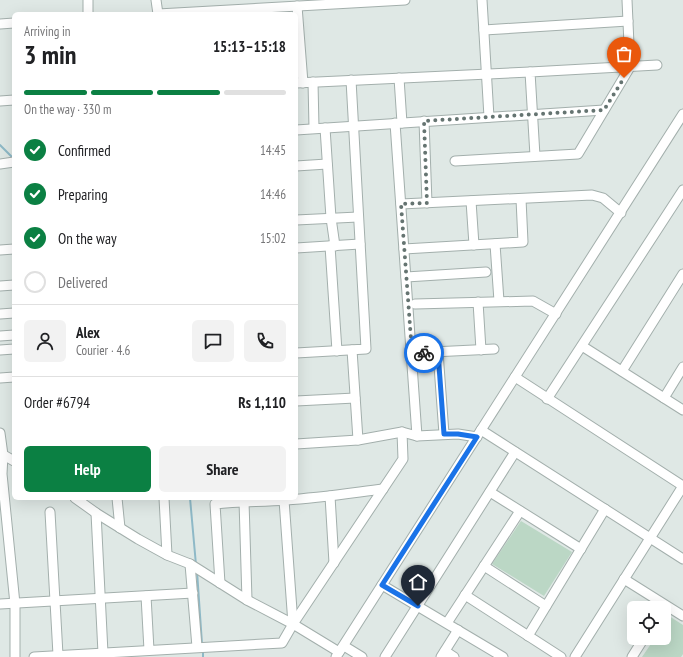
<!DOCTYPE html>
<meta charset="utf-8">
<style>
body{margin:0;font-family:"PT Sans Narrow",sans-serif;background:#f2f2f2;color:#202124;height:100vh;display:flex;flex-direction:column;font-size:15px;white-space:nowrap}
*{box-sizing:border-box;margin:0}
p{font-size:13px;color:#757577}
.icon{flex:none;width:22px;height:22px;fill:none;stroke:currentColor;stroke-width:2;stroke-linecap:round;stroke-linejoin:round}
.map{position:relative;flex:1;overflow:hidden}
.panel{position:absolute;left:12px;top:12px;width:286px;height:488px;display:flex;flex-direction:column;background:#fff;border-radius:6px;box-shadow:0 4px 16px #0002}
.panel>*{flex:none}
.fabs{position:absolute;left:627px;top:601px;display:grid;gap:8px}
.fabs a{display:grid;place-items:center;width:44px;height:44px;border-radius:6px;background:#fff;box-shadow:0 4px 16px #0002;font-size:20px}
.pin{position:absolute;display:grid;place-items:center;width:34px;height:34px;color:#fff;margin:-41px -17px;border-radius:50% 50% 50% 0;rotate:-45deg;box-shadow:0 0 4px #0007}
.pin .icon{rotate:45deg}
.courier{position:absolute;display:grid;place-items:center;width:40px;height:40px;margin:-20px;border:3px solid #1a73e8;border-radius:50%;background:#fff;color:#222;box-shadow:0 1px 5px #0007}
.overview em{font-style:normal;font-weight:800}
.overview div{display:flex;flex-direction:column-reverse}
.overview{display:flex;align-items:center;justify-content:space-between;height:68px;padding:0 12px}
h1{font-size:26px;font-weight:800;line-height:30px}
.bar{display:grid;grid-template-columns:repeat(4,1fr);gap:6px 4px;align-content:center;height:48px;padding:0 12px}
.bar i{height:5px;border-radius:3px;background:#e0e0e0}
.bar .current{background:#0b8043}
.bar p{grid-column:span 4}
.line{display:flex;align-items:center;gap:10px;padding:0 12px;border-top:1px solid #e0e0e0}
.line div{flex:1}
.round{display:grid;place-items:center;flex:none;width:42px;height:42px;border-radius:6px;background:#f2f2f2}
ol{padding:0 12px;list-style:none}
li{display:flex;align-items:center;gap:12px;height:44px}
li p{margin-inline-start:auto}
li .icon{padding:4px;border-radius:50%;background:#0b8043;color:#fff;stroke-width:4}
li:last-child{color:#757577}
li i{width:22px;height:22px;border:2px solid #e0e0e0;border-radius:50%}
.primary-button{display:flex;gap:8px;margin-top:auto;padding:8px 12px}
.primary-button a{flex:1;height:46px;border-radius:6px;background:#0b8043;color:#fff;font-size:16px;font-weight:800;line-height:46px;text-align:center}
.primary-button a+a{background:#f2f2f2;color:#202124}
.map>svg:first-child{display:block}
.green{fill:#bbd7c5}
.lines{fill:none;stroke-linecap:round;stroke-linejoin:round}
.stream{stroke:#8eb9c7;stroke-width:2}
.minor-casing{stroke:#a3afac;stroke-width:11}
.minor{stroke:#fff;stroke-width:9}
.done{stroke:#657471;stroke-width:4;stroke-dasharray:0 7.2}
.route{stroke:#1a73e8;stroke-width:5}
</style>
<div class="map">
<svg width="683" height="657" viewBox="0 0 683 657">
<rect width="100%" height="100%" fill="#dfe8e5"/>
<g class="green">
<polygon points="521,521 572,552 544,596 492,564"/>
<polygon points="669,616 683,625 683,654 681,657 642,657 655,638 664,638 664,624"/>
</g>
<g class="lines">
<g class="stream">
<polyline points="0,145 14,159"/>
<polyline points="190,498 196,565"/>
<polyline points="197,571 202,644"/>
<polyline points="203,651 203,657"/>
</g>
<g class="minor-casing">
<g id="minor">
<polyline points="88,0 88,14"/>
<polyline points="156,0 158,14"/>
<polyline points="482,0 489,117"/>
<polyline points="297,6 303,83"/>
<polyline points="158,14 405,0"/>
<polyline points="0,24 14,23"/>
<polyline points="484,30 628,21"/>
<polyline points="399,78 402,123"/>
<polyline points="313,82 314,128"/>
<polyline points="296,83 530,72"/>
<polyline points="0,101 14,100"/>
<polyline points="424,121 427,203"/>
<polyline points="395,123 417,436"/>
<polyline points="325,128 331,218 335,246"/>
<polyline points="296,130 604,110"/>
<polyline points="535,156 530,72 657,65"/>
<polyline points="455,161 578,154 630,67 627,0"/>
<polyline points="0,164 14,162"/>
<polyline points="296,166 327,164"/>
<polyline points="471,201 474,245"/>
<polyline points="401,204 592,195 603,198 621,213"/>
<polyline points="296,220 358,217"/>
<polyline points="495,244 499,301"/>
<polyline points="330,246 337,351"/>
<polyline points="296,248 360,244"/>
<polyline points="404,249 523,242 521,199"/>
<polyline points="0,250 14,249"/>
<polyline points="406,277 486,272"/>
<polyline points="0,286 14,285"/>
<polyline points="478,302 481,350"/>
<polyline points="415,304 533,301 556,314"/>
<polyline points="0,314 14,313"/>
<polyline points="0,336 14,335"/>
<polyline points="582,346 683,410"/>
<polyline points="0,350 14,349"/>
<polyline points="352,350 358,440"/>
<polyline points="438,352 444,434"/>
<polyline points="296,353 366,349 351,80"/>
<polyline points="412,353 494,349"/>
<polyline points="622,371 683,274"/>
<polyline points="515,377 683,486"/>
<polyline points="0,378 14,377"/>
<polyline points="664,398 683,367"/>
<polyline points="547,399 683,190"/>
<polyline points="296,401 355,398"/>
<polyline points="481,430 683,559"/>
<polyline points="0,433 3,455 2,474 15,604 15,657"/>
<polyline points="296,444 358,440 402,432 417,436 458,434 477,437"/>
<polyline points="0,453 14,461"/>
<polyline points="490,492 581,549"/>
<polyline points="330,496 334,563"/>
<polyline points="75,498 96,513 138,539 167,555 190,564 247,600 293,624 339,652"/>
<polyline points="117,498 120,528"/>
<polyline points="164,498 167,555"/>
<polyline points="284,500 293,624"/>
<polyline points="244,501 247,600"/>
<polyline points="50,512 58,655"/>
<polyline points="96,513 103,653"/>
<polyline points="190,564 197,647"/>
<polyline points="484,566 546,606"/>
<polyline points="624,579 683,616"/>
<path d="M 220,583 L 215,504 C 239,501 262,502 286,500 C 319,498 351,493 383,489"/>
<polyline points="382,585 503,657"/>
<polyline points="465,595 561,657"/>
<polyline points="146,596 149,650"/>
<polyline points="0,604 193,593"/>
<polyline points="447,623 520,511"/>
<polyline points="528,636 605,509"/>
<polyline points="344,646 362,657"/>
<polyline points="445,651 454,657"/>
<polyline points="34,657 282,643 293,624 403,459 402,432"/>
<polyline points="336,657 683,114"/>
<polyline points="385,657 515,452"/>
<polyline points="441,657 458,630"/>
<polyline points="575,657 683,486"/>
<polyline points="632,657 644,638"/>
</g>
</g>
<use href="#minor" class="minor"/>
</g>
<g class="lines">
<polyline class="done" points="424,353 412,353 401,204 427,203 424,121 604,110 624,78"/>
<polyline class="route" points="418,606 382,585 477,437 458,434 444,434 438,352 424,353"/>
</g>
</svg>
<div class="fabs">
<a><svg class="icon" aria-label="locate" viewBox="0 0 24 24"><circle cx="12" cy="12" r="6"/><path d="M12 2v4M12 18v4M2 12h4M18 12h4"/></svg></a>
</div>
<div class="pin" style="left:624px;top:78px;background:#ea580c"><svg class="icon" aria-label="bag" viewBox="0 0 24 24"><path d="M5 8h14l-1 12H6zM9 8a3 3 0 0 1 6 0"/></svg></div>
<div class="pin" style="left:418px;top:606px;background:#1f2937"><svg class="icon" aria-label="home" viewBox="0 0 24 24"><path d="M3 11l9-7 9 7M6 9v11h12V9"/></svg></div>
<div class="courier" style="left:424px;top:353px"><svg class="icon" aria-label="bike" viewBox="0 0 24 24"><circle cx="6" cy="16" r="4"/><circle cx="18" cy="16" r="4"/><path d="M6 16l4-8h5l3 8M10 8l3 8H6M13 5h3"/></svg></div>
<section class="panel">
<div class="overview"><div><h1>3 min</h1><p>Arriving in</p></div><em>15:13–15:18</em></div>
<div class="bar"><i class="current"></i><i class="current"></i><i class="current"></i><i></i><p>On the way · 330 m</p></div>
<ol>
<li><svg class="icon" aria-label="check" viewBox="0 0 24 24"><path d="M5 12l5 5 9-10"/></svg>Confirmed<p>14:45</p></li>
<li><svg class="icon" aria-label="check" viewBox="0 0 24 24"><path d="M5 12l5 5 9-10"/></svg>Preparing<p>14:46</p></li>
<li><svg class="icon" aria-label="check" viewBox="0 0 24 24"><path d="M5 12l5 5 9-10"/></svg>On the way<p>15:02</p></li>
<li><i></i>Delivered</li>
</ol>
<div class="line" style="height:72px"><a class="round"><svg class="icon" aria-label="person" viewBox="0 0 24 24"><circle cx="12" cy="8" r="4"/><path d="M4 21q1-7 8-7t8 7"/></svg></a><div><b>Alex</b><p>Courier · 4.6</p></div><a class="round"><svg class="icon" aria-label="chat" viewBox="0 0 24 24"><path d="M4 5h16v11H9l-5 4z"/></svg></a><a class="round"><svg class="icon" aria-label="phone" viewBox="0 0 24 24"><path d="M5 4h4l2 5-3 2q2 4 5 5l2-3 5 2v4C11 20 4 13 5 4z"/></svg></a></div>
<div class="line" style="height:52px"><div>Order #6794</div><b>Rs 1,110</b></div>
<div class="primary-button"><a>Help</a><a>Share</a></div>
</section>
</div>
